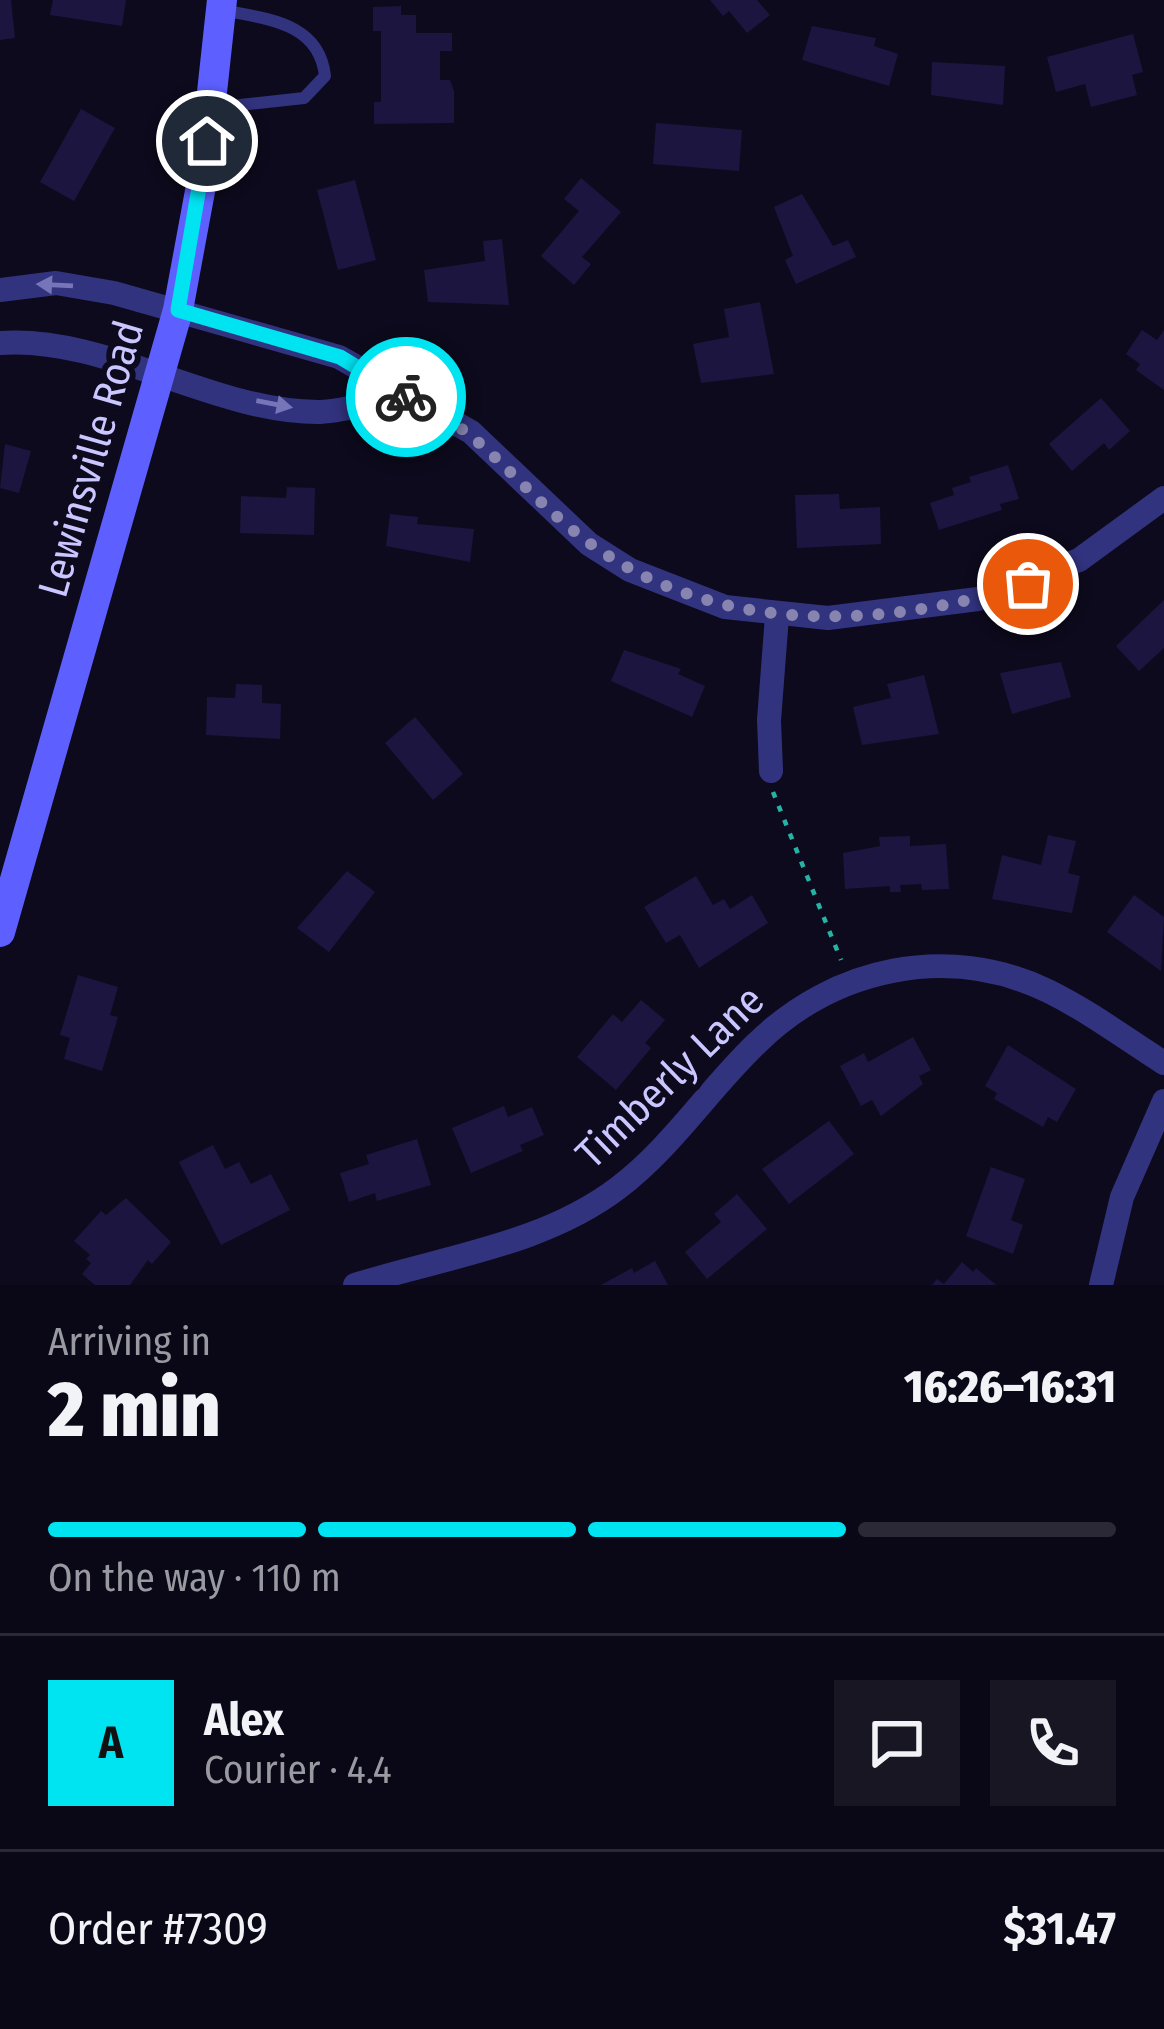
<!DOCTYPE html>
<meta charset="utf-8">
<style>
body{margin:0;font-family:"Fira Sans Condensed",sans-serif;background:#181623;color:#f1f3f6;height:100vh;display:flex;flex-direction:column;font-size:45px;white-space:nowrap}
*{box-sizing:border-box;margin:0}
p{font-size:39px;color:#999aa1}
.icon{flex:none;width:66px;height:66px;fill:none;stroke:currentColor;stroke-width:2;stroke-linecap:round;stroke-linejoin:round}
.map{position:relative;height:1285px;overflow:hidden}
.panel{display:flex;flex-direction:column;background:#0a0816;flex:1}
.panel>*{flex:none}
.pin{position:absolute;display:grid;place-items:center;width:102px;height:102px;color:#fff;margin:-51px;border:6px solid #fff;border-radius:50%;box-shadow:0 3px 12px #0007}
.courier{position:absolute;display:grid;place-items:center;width:120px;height:120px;margin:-60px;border:9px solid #00e3f1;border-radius:50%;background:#fff;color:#222;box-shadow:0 3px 15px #0007}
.headline em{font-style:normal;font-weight:800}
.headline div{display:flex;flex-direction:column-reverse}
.headline{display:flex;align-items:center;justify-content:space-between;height:204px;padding:0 48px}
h1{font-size:78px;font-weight:800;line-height:90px}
.bar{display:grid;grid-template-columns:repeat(4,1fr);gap:18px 12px;align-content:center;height:144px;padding:0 48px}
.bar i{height:15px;border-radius:9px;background:#2a2935}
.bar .on{background:#00e3f1}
.bar p{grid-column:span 4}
.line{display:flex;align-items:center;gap:30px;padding:0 48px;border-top:3px solid #2a2935}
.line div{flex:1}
.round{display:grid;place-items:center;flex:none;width:126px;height:126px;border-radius:0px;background:#181623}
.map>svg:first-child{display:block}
.building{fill:#1c153f}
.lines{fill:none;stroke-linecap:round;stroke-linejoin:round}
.path{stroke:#26b3a5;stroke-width:4.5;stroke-dasharray:6 9;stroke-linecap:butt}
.service{stroke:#32337f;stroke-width:12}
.minor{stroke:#32337f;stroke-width:24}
.secondary{stroke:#5d60ff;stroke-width:30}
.oneway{fill:#7675b9}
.done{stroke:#8884b0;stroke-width:12;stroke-dasharray:0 21.6}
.route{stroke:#00e3f1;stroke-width:15}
.labels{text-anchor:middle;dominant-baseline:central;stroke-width:12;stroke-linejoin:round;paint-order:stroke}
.street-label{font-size:42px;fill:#cac6ff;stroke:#0d0a1d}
</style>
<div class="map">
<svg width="1164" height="1285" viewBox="0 0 1164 1285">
<rect width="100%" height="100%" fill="#0d0a1d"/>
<g class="building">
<polygon points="0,0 11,0 15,38 0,40"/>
<polygon points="53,0 126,0 122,26 50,15"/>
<polygon points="710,0 757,0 770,15 747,33 729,11 723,16"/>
<polygon points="401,6 401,15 416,15 416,33 452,33 452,51 440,51 440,80 450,80 454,91 454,123 374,124 374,102 381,102 381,31 373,31 373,7"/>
<polygon points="812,26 876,38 874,46 898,54 889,86 802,60"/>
<polygon points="1133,34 1143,72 1132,75 1137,95 1091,107 1085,84 1056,92 1047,57"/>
<polygon points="932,62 1005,66 1003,105 931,95"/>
<polygon points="81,109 115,128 74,201 40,182"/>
<polygon points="656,123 742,130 739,171 653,164"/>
<polygon points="581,178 621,212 582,257 591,264 574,285 541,256 579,211 564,199"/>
<polygon points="355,180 376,260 338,270 317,190"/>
<polygon points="802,194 833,246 848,240 856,257 796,284 785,260 793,256 774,207"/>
<polygon points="502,239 509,305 428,302 424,270 485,261 483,241"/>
<polygon points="760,302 774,374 701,383 693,344 729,337 724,309"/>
<polygon points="1142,330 1157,340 1164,330 1164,390 1136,370 1140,364 1126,354"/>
<polygon points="1101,398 1130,431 1109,450 1104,443 1072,471 1049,444"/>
<polygon points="5,444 31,451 19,493 0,488"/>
<polygon points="1008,465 1019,499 1000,504 1002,510 939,530 930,503 954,495 952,488 971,482 969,477"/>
<polygon points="287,487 315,488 314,535 240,533 241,496 286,498"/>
<polygon points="839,494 840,509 880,507 881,544 797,548 795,495"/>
<polygon points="390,514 418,517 417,524 474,529 470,562 386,546"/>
<polygon points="1164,600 1164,648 1139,671 1116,646"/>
<polygon points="624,650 681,669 678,674 705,686 692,717 611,681"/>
<polygon points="1061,662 1071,697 1012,714 1000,673"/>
<polygon points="924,675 939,734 862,745 853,707 891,698 887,684"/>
<polygon points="236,684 262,685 262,703 281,704 280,739 206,735 207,697 235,698"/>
<polygon points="415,717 463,774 433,800 385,743"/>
<polygon points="1048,835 1076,841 1068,873 1080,876 1072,913 992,899 1002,855 1041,865"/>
<polygon points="910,836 910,846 946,844 949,889 922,890 921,884 900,885 901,892 890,892 890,886 845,889 843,853 880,846 879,837"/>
<polygon points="347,871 375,892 329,952 297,928"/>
<polygon points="696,876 713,905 724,899 730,909 752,895 768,923 699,968 680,935 666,943 644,907"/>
<polygon points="1134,895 1164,917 1161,971 1107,932"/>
<polygon points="78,975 118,987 110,1015 118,1017 102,1071 64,1059 70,1038 60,1035"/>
<polygon points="641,1000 665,1020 645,1043 651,1048 616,1090 577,1057 613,1014 622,1022"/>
<polygon points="913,1037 931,1070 919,1076 923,1084 881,1116 872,1100 861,1106 840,1066 864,1053 868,1062"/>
<polygon points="1008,1045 1076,1089 1057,1122 1048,1117 1043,1127 994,1099 997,1093 985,1086"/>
<polygon points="504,1106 508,1117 532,1107 544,1135 520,1145 523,1151 471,1173 452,1128"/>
<polygon points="829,1121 854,1154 789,1204 762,1169"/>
<polygon points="417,1139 431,1185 377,1201 375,1193 349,1202 340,1173 369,1164 366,1155"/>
<polygon points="213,1145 225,1169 239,1162 251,1184 271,1174 290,1210 221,1245 179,1162"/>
<polygon points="991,1167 1025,1179 1011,1220 1023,1225 1013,1254 966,1236"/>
<polygon points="737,1194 767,1229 707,1279 685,1252 721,1222 714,1214"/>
<polygon points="126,1198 171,1242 152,1264 148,1260 130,1285 95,1285 82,1274 91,1263 86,1259 90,1255 74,1241 101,1211 106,1215"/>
<polygon points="655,1261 668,1285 601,1285 632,1268 634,1273"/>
<polygon points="962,1262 973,1272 976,1268 996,1285 932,1285 937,1279 944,1284"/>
</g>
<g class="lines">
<polyline class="path" points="773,792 841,960"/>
<path class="service" d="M 212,108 L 304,98 L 325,76 C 319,22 266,19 222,10"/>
<g class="minor">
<polyline points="0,290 56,283 114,293 339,357 471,432 589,544 630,570 725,607 828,618 978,599 1079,560 1164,498"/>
<path d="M 0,343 C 106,335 214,413 320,412 C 346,411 376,401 403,396"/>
<polyline points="771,771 769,720 777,616"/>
<path d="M 355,1285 C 443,1257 543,1245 618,1188 C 671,1148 708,1090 756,1044 C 834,967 948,943 1048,991 C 1089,1011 1126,1039 1164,1063"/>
<polyline points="1101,1285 1122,1197 1164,1101"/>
</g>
<polyline class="secondary" points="0,932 178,310 203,175 222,0"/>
</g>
<defs><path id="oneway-solid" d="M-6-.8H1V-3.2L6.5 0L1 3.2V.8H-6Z" transform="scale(3)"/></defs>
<g class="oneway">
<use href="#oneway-solid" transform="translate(55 285) rotate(-177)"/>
<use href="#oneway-solid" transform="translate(274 404) rotate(11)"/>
</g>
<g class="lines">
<path class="done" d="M 406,397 C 479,428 510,478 569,527 C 700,637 873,632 1028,584"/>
<polyline class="route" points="207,141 178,310 340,357 406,397"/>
</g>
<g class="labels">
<g class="street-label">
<text transform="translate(91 459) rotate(-74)">Lewinsville Road</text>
<text transform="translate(670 1077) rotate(-44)">Timberly Lane</text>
</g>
</g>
</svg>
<div class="pin" style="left:1028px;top:584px;background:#ea580c"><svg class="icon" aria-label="bag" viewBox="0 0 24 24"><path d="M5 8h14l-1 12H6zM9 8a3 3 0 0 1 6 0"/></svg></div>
<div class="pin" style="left:207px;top:141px;background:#1f2937"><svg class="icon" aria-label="home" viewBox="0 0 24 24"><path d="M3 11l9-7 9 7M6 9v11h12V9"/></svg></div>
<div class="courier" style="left:406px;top:397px"><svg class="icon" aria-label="bike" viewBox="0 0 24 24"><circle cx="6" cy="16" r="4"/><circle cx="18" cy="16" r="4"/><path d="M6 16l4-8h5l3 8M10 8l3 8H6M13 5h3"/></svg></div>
</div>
<section class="panel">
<div class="headline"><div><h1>2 min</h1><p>Arriving in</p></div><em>16:26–16:31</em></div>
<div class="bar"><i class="on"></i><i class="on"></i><i class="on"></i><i></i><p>On the way · 110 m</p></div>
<div class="line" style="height:216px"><b class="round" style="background:#00e3f1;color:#111">A</b><div><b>Alex</b><p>Courier · 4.4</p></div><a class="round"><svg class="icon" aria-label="chat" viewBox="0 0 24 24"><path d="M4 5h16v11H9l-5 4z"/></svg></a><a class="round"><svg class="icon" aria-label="phone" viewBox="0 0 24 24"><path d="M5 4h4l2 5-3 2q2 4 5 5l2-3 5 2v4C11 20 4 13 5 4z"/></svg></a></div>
<div class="line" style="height:156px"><div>Order #7309</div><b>$31.47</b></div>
</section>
